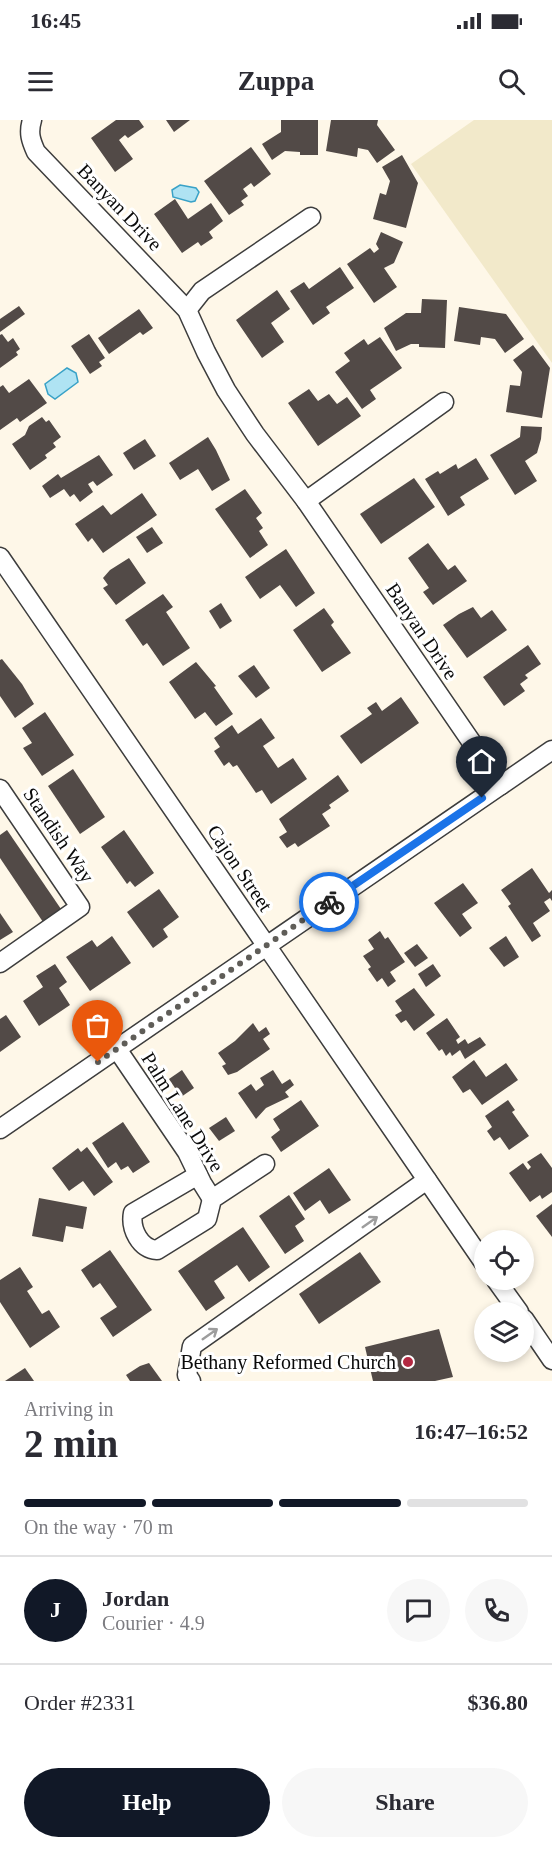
<!DOCTYPE html>
<meta charset="utf-8">
<style>
body{margin:0;font-family:Georgia,serif;background:#f7f7f7;color:#2b2b33;height:100vh;display:flex;flex-direction:column;font-size:22px;white-space:nowrap}
*{box-sizing:border-box;margin:0}
p{font-size:20px;color:#7c7c81}
.icon{flex:none;width:33px;height:33px;fill:none;stroke:currentColor;stroke-width:2;stroke-linecap:round;stroke-linejoin:round}
.map{position:relative;height:1261px;overflow:hidden}
.details{display:flex;flex-direction:column;background:#fff;flex:1}
.details>*{flex:none}
.fabs{position:absolute;left:474px;top:1110px;display:grid;gap:12px}
.fabs a{display:grid;place-items:center;width:60px;height:60px;border-radius:50%;background:#fff;box-shadow:0 3px 9px #0003;font-size:30px}
.pin{position:absolute;display:grid;place-items:center;width:51px;height:51px;color:#fff;margin:-62px -26px;border-radius:50% 50% 50% 0;rotate:-45deg;box-shadow:0 0 6px #0007}
.pin .icon{rotate:45deg}
.courier{position:absolute;display:grid;place-items:center;width:60px;height:60px;margin:-30px;border:4px solid #1a73e8;border-radius:50%;background:#fff;color:#222;box-shadow:0 2px 8px #0007}
.head em{font-style:normal;font-weight:600}
.head div{display:flex;flex-direction:column-reverse}
.head{display:flex;align-items:center;justify-content:space-between;height:102px;padding:0 24px}
h1{font-size:39px;font-weight:600;line-height:45px}
.bar{display:grid;grid-template-columns:repeat(4,1fr);gap:9px 6px;align-content:center;height:72px;padding:0 24px}
.bar i{height:8px;border-radius:4px;background:#e1e1e2}
.bar .current{background:#111827}
.bar p{grid-column:span 4}
.line{display:flex;align-items:center;gap:15px;padding:0 24px;border-top:2px solid #e1e1e2}
.line div{flex:1}
.round{display:grid;place-items:center;flex:none;width:63px;height:63px;border-radius:32px;background:#f7f7f7}
.cta{display:flex;gap:12px;margin-top:auto;padding:12px 24px}
.cta a{flex:1;height:69px;border-radius:36px;background:#111827;color:#fff;font-size:24px;font-weight:600;line-height:69px;text-align:center}
.cta a+a{background:#f7f7f7;color:#2b2b33}
.status{display:flex;justify-content:space-between;align-items:center;height:42px;padding:0 30px;background:#fff;direction:ltr}
.status svg{height:16px;fill:currentColor}
header{display:flex;justify-content:space-between;align-items:center;height:78px;padding:0 24px;background:#fff;font-size:27px;font-weight:600}
.map>svg:first-child{display:block}
.farmland{fill:#f2e9ca}
.water{fill:#afe3f3;stroke:#39a2c7;stroke-width:1.5}
.building{fill:#524a47}
.lines{fill:none;stroke-linecap:round;stroke-linejoin:round}
.minor-casing{stroke:#3d3d3d;stroke-width:21}
.minor{stroke:#fff;stroke-width:18}
.oneway{stroke:#9d9d9d}
.done{stroke:#5f5d58;stroke-width:6;stroke-dasharray:0 10.8}
.route{stroke:#1a73e8;stroke-width:8}
.poi-dot{fill:#b32942;stroke:#fff;stroke-width:2}
.labels{text-anchor:middle;dominant-baseline:central;stroke-width:6;stroke-linejoin:round;paint-order:stroke}
.street-label{font-size:20px;fill:#0a0a0a;stroke:#fff}
.poi-label{font-size:20px;fill:#0a0a0a;stroke:#fff;text-anchor:end}
</style>
<div class="status"><b>16:45</b><svg viewBox="0 0 49 12"><path d="M0 12V9h3v3zM5 12V6h3v6zM10 12V3h3v9zM15 12V0h3v12zM26 1h20v11H26zM47 4h2v5h-2z"/></svg></div>
<header><svg class="icon" aria-label="menu" viewBox="0 0 24 24"><path d="M4 6h16M4 12h16M4 18h16"/></svg>Zuppa<svg class="icon" aria-label="search" viewBox="0 0 24 24"><circle cx="10" cy="10" r="6"/><path d="M15 15l6 6"/></svg></header>
<div class="map">
<svg width="552" height="1261" viewBox="0 0 552 1261">
<rect width="100%" height="100%" fill="#fef7e8"/>
<polygon class="farmland" points="474,0 552,0 552,243 411,44"/>
<g class="water">
<polygon points="180,65 196,68 199,72 195,81 191,82 173,77 172,70"/>
<polygon points="67,248 76,253 78,262 55,279 48,274 45,264"/>
</g>
<g class="building">
<polygon points="116,0 139,0 144,7 128,18 125,15 119,20 133,39 115,52 91,18"/>
<polygon points="166,0 190,0 174,12"/>
<polygon points="281,0 318,0 318,35 300,35 300,32 285,31 272,40 262,24 281,12"/>
<polygon points="331,0 378,0 377,5 395,30 377,43 368,30 358,28 357,37 326,31"/>
<polygon points="251,27 271,54 254,67 251,63 243,69 248,76 241,81 244,85 229,95 204,61"/>
<polygon points="402,35 418,63 406,108 373,99 380,73 386,75 390,61 382,47"/>
<polygon points="175,79 188,99 211,83 223,101 209,112 213,118 201,126 198,122 182,133 154,94"/>
<polygon points="381,112 403,122 394,143 384,148 397,167 374,183 347,144 370,128 374,133 379,129 376,124"/>
<polygon points="340,147 354,168 326,187 330,193 313,205 290,171 304,162 309,169"/>
<polygon points="277,170 290,189 271,203 284,222 262,238 236,200"/>
<polygon points="422,179 447,180 445,228 419,227 419,224 411,224 396,231 384,208 406,193 421,193"/>
<polygon points="19,186 25,194 0,212 0,199"/>
<polygon points="459,187 506,194 524,219 505,233 495,219 481,217 480,225 454,221"/>
<polygon points="139,189 153,208 143,215 140,212 109,234 98,218"/>
<polygon points="2,214 8,222 13,218 20,229 16,232 18,235 0,248 0,215"/>
<polygon points="89,214 105,238 99,242 102,246 90,254 71,226"/>
<polygon points="380,217 402,248 370,270 376,279 362,289 335,252 350,241 344,233 364,219 368,225"/>
<polygon points="533,225 550,248 542,298 506,292 510,265 520,266 522,252 513,240"/>
<polygon points="29,259 47,283 20,302 17,298 0,310 0,267 3,265 9,273"/>
<polygon points="309,269 318,281 329,274 337,284 347,277 361,296 318,326 288,283"/>
<polygon points="42,297 46,302 49,300 61,317 53,323 56,327 45,335 47,338 30,350 12,324 25,315 29,306"/>
<polygon points="521,306 542,307 541,319 537,333 525,341 537,361 515,375 490,335 520,317"/>
<polygon points="208,317 216,330 230,360 212,371 198,349 180,360 169,343"/>
<polygon points="145,319 156,336 134,350 123,333"/>
<polygon points="99,335 113,355 97,366 93,361 88,364 93,372 80,382 74,374 70,377 64,369 50,378 42,366 58,354 61,358"/>
<polygon points="476,338 489,359 460,377 465,385 448,396 425,359 438,351 440,354 456,344 458,349"/>
<polygon points="414,358 435,387 381,424 360,394"/>
<polygon points="245,369 262,393 256,398 263,408 259,411 268,425 250,438 215,389"/>
<polygon points="142,373 157,395 103,433 92,418 88,422 75,404 103,385 111,395"/>
<polygon points="152,407 163,423 147,433 136,417"/>
<polygon points="428,423 448,450 455,445 467,461 433,485 423,472 429,468 408,438"/>
<polygon points="286,429 315,473 296,487 280,465 260,479 245,457"/>
<polygon points="129,438 146,463 116,485 103,468 108,465 103,458 110,450"/>
<polygon points="163,474 173,487 166,492 190,528 163,546 147,523 143,526 125,500"/>
<polygon points="221,483 232,501 220,509 209,491"/>
<polygon points="473,487 481,498 492,490 507,510 467,538 443,505 459,494"/>
<polygon points="324,488 334,502 331,505 351,533 322,552 293,510"/>
<polygon points="528,525 541,544 525,555 528,558 520,564 525,571 504,586 483,557"/>
<polygon points="2,539 22,564 34,584 15,598 0,576 0,540"/>
<polygon points="196,542 216,566 214,567 233,594 216,606 205,592 195,599 169,562"/>
<polygon points="254,545 270,568 256,578 238,556"/>
<polygon points="401,577 419,603 361,644 340,616 372,594 367,588 376,582 382,591"/>
<polygon points="45,592 74,635 42,656 23,628 32,623 22,608"/>
<polygon points="261,598 275,618 263,626 278,648 293,638 307,659 271,684 262,670 256,673 237,645 233,647 229,642 224,646 214,631 220,627 214,618 232,605 238,614"/>
<polygon points="73,649 105,697 80,714 48,666"/>
<polygon points="338,655 349,671 329,685 331,688 322,694 330,706 298,727 295,723 287,728 279,717 287,712 279,699"/>
<polygon points="7,710 61,789 43,802 0,738 0,715"/>
<polygon points="124,710 154,753 135,767 130,761 127,764 101,727"/>
<polygon points="532,748 549,773 552,770 552,781 550,778 544,782 550,791 533,803 541,816 532,822 508,786 511,784 501,770"/>
<polygon points="463,763 478,783 462,794 472,808 460,817 434,783"/>
<polygon points="159,769 179,797 163,809 168,817 153,828 127,792"/>
<polygon points="0,793 13,812 0,820"/>
<polygon points="380,811 385,819 388,817 405,842 390,852 396,861 388,867 382,858 377,862 368,849 371,847 363,836 374,829 368,820"/>
<polygon points="112,816 131,843 90,871 66,837 92,820 97,827"/>
<polygon points="506,816 519,837 504,847 489,828"/>
<polygon points="417,824 428,838 415,847 404,833"/>
<polygon points="55,844 67,862 59,868 70,885 39,906 23,881 43,867 36,856"/>
<polygon points="433,844 441,856 426,867 418,854"/>
<polygon points="414,868 435,895 414,911 406,900 401,903 395,895 402,891 395,881"/>
<polygon points="6,895 21,917 0,932 0,899"/>
<polygon points="447,898 460,917 456,920 458,924 465,919 468,924 480,917 486,925 465,939 460,930 452,936 450,932 446,936 442,929 439,931 426,913"/>
<polygon points="253,903 259,912 266,907 270,914 263,919 270,929 237,952 228,955 222,946 226,944 218,933 235,921"/>
<polygon points="474,940 486,957 506,943 518,960 482,985 470,969 463,973 452,957"/>
<polygon points="182,950 194,968 181,977 169,959"/>
<polygon points="273,950 282,964 290,959 294,965 285,972 289,977 266,988 256,999 238,973 251,964 256,971 264,965 260,958"/>
<polygon points="301,980 319,1006 281,1032 271,1017 280,1010 273,999"/>
<polygon points="508,980 515,990 512,992 529,1016 509,1030 500,1017 494,1021 487,1011 492,1007 485,996"/>
<polygon points="226,997 235,1011 219,1021 209,1008"/>
<polygon points="123,1002 150,1042 133,1053 128,1046 121,1050 116,1042 108,1048 92,1023"/>
<polygon points="87,1027 113,1062 94,1076 83,1061 69,1071 52,1048 78,1028 81,1032"/>
<polygon points="541,1033 552,1048 552,1072 542,1079 540,1075 530,1082 509,1053 523,1043 528,1050 531,1047 527,1042"/>
<polygon points="329,1048 351,1080 329,1094 320,1080 305,1091 293,1073"/>
<polygon points="289,1075 305,1099 295,1106 304,1121 285,1134 259,1096"/>
<polygon points="39,1078 87,1087 83,1109 66,1106 63,1122 32,1116"/>
<polygon points="552,1084 552,1117 536,1096"/>
<polygon points="243,1107 270,1147 249,1162 237,1145 214,1161 225,1178 206,1191 178,1151"/>
<polygon points="110,1130 152,1190 113,1217 100,1198 117,1187 100,1163 93,1168 81,1150"/>
<polygon points="360,1132 381,1162 319,1204 299,1174"/>
<polygon points="20,1147 33,1167 27,1171 42,1194 49,1190 60,1207 30,1228 0,1182 0,1160"/>
<polygon points="439,1209 453,1257 435,1261 373,1261 365,1227"/>
<polygon points="149,1243 162,1261 130,1261 126,1255 140,1246"/>
<polygon points="25,1248 34,1261 5,1261"/>
</g>
<g class="lines">
<g class="minor-casing">
<g id="minor">
<path d="M 32,0 C 28,13 31,21 36,32 L 187,190 L 206,232 L 226,270 L 255,314 L 306,381 L 501,665"/>
<polyline points="187,190 202,171 311,97"/>
<polyline points="306,381 444,282"/>
<polyline points="0,437 484,1143"/>
<polyline points="0,669 80,787 0,843"/>
<polyline points="117,929 187,1032 202,1063 212,1079"/>
<polyline points="0,1009 552,630"/>
<path d="M 198,1055 L 133,1093 C 130,1109 140,1129 157,1130 L 207,1099 L 212,1079 L 265,1044"/>
<polyline points="496,1160 519,1192"/>
<polyline points="524,1199 552,1240"/>
<polyline points="191,1261 187,1255 192,1226 427,1060"/>
</g>
</g>
<use href="#minor" class="minor"/>
</g>
<defs><path id="oneway-shaft" d="M-6 0H5M1.5-3L5.5 0L1.5 3" fill="none" stroke-width="1.6" stroke-linecap="round" stroke-linejoin="round" transform="scale(1.5)"/></defs>
<g class="oneway">
<use href="#oneway-shaft" transform="translate(370 1102) rotate(-35)"/>
<use href="#oneway-shaft" transform="translate(210 1214) rotate(-35)"/>
</g>
<g class="lines">
<polyline class="done" points="98,942 329,782"/>
<polyline class="route" points="329,782 482,678"/>
</g>
<circle class="poi-dot" cx="408" cy="1242" r="6"/>
<g class="labels">
<g class="street-label">
<text transform="translate(120 87) rotate(46)">Banyan Drive</text>
<text transform="translate(422 511) rotate(56)">Banyan Drive</text>
<text transform="translate(59 715) rotate(56)">Standish Way</text>
<text transform="translate(240 748) rotate(56)">Cajon Street</text>
<text transform="translate(183 992) rotate(58)">Palm Lane Drive</text>
</g>
<g class="poi-label">
<text x="396" y="1242">Bethany Reformed Church</text>
</g>
</g>
</svg>
<div class="fabs">
<a><svg class="icon" aria-label="locate" viewBox="0 0 24 24"><circle cx="12" cy="12" r="6"/><path d="M12 2v4M12 18v4M2 12h4M18 12h4"/></svg></a>
<a><svg class="icon" aria-label="layers" viewBox="0 0 24 24"><path d="M12 4l9 5-9 5-9-5zM3 14l9 5 9-5"/></svg></a>
</div>
<div class="pin" style="left:98px;top:942px;background:#ea580c"><svg class="icon" aria-label="bag" viewBox="0 0 24 24"><path d="M5 8h14l-1 12H6zM9 8a3 3 0 0 1 6 0"/></svg></div>
<div class="pin" style="left:482px;top:678px;background:#1f2937"><svg class="icon" aria-label="home" viewBox="0 0 24 24"><path d="M3 11l9-7 9 7M6 9v11h12V9"/></svg></div>
<div class="courier" style="left:329px;top:782px"><svg class="icon" aria-label="bike" viewBox="0 0 24 24"><circle cx="6" cy="16" r="4"/><circle cx="18" cy="16" r="4"/><path d="M6 16l4-8h5l3 8M10 8l3 8H6M13 5h3"/></svg></div>
</div>
<section class="details">
<div class="head"><div><h1>2 min</h1><p>Arriving in</p></div><em>16:47–16:52</em></div>
<div class="bar"><i class="current"></i><i class="current"></i><i class="current"></i><i></i><p>On the way · 70 m</p></div>
<div class="line" style="height:108px"><b class="round" style="background:#111827;color:#fff">J</b><div><b>Jordan</b><p>Courier · 4.9</p></div><a class="round"><svg class="icon" aria-label="chat" viewBox="0 0 24 24"><path d="M4 5h16v11H9l-5 4z"/></svg></a><a class="round"><svg class="icon" aria-label="phone" viewBox="0 0 24 24"><path d="M5 4h4l2 5-3 2q2 4 5 5l2-3 5 2v4C11 20 4 13 5 4z"/></svg></a></div>
<div class="line" style="height:78px"><div>Order #2331</div><b>$36.80</b></div>
<div class="cta"><a>Help</a><a>Share</a></div>
</section>
